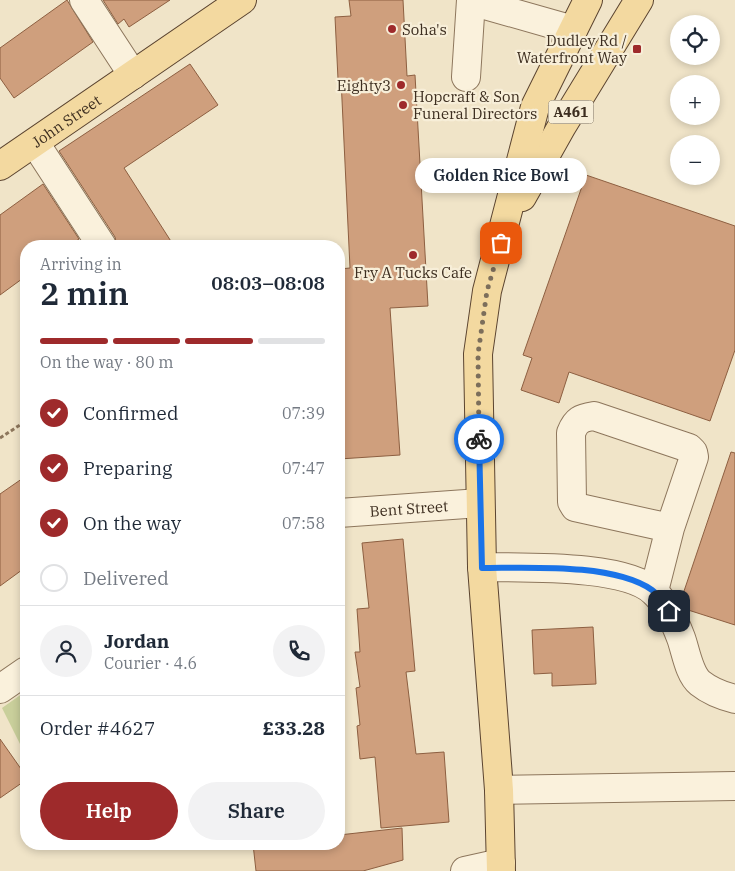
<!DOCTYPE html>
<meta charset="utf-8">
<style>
body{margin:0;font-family:"IBM Plex Serif",serif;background:#f2f2f3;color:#1f2937;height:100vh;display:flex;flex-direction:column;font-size:19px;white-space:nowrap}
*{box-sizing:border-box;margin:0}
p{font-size:16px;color:#747a83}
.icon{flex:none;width:28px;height:28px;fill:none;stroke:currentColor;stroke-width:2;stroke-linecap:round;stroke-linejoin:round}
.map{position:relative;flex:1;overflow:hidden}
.drawer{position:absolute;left:20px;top:240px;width:325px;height:610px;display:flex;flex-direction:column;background:#fff;border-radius:20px;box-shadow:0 2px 8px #0003}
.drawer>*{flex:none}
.tools{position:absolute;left:670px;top:15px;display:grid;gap:10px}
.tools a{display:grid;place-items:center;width:50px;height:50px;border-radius:50%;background:#fff;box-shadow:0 2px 8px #0003;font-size:25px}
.pin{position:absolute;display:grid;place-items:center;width:42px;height:42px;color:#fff;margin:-21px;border-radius:10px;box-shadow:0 2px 8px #0006}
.courier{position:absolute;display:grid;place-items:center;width:50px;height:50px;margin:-25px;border:4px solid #1a73e8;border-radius:50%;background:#fff;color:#222;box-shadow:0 1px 6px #0007}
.bubble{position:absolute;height:35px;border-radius:18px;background:#fff;box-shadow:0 2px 8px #0003;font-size:16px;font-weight:600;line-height:35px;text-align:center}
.summary em{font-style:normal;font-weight:600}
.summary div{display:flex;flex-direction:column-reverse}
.summary{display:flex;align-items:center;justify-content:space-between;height:85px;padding:0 20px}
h1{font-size:32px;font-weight:600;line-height:38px}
.bar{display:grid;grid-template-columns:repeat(4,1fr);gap:8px 5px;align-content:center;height:60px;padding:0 20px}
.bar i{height:6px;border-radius:4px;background:#e0e1e3}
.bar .current{background:#9e2a2b}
.bar p{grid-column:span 4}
.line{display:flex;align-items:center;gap:12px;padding:0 20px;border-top:1px solid #e0e1e3}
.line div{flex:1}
.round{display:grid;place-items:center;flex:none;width:52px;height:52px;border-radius:26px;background:#f2f2f3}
ol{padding:0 20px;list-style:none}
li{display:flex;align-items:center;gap:15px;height:55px}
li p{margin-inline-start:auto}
li .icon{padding:5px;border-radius:50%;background:#9e2a2b;color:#fff;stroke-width:4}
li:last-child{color:#747a83}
li i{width:28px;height:28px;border:2px solid #e0e1e3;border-radius:50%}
.action{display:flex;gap:10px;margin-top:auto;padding:10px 20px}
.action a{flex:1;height:58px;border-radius:30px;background:#9e2a2b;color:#fff;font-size:20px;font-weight:600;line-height:58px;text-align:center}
.action a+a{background:#f2f2f3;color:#1f2937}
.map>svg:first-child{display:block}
.green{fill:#c9cf9b}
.building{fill:#cf9f7d;stroke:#8d5f41}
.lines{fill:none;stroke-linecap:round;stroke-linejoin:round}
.minor-casing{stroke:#8d765c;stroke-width:30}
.major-casing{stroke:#5b4430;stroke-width:30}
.path{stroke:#8d765c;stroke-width:3;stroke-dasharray:4 2.5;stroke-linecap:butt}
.minor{stroke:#faf1dc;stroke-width:28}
.major{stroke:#f3d9a0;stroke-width:28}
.done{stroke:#7c6e5b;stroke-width:5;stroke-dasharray:0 9}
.route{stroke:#1a73e8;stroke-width:6}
.poi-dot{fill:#9e2a2b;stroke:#f7eed8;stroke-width:2}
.labels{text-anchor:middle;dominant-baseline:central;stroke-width:4.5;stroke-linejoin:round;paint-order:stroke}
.shield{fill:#f7eed8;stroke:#756857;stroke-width:1}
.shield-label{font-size:14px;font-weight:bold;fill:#3d2e20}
.poi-label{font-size:15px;fill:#3d2e20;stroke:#f7eed8;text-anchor:start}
.street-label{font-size:15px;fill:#3d2e20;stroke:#f7eed8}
</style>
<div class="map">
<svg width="735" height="871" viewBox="0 0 735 871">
<rect width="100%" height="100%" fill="#f0e4c8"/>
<polygon class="green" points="26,691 26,756 2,708"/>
<g class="building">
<polygon points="67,0 93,42 14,98 0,78 0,48"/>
<polygon points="103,0 170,0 129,27 124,19 118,24"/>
<polygon points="349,0 403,0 407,76 415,75 428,306 390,308 400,455 339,459 339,269 350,268 341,79 338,79 335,17 351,16"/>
<polygon points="190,64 218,105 124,168 174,246 117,246 115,237 59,151"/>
<polygon points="586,175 735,226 735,350 710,421 569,372 559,403 521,390 532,358 523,355"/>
<polygon points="43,184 79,239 69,246 26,246 26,276 0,295 0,215"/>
<polygon points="731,452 735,453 735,625 685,609 681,600"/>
<polygon points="26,476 26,567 0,586 0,494"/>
<polygon points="403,539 415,671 406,672 416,754 444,752 449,822 381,828 375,757 360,759 357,726 360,725 356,688 360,687 355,652 360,652 357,609 369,608 362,543"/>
<polygon points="593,627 596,684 552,686 552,673 534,674 532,630"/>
<polygon points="0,739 26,776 26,780 0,798"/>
<polygon points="402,828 403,860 363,871 256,871 253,844 339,844 339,835"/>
</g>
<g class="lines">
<g class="minor-casing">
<g id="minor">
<polyline points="84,0 133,75"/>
<polyline points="471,1 573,30"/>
<polyline points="466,77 471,0"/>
<polyline points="35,143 102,246"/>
<path id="s1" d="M 339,513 L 480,503"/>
<path d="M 482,567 C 522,568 626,564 654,592 C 667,604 675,622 681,638 C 686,652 689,674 700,683 C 710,691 723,696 735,699"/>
<path d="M 654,591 L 670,528 L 694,457 L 693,452 L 689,448 L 594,416 C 581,418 576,420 571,433 L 572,502 L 575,507 L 670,528"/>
<polyline points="0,689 26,671"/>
<polyline points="499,790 735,786"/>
<polyline points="465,871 501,863"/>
</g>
</g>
<g class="major-casing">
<g id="major">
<path id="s2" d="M 0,166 L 242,0"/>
<polyline points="522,197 562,126 639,0"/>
<polyline points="501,871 499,790 482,567 478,354 487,291 535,107 588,0"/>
</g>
</g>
<polyline class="path" points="0,438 26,421"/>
<use href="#minor" class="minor"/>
<use href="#major" class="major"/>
</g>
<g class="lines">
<polyline class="done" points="479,439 478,354 487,291 501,243"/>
<path class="route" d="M 479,439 L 482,568 C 529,568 613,563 652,590 C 659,595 664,604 669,611"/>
</g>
<g class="poi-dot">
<circle cx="392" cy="29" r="5"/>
<rect x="632" y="44" width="10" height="10" rx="2.5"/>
<circle cx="401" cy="85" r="5"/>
<circle cx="403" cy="105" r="5"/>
<circle cx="413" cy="255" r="5"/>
</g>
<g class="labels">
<rect class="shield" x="548.5" y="100.5" width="45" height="23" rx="4"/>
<g class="shield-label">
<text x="571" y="112">A461</text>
</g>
<g class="poi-label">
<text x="402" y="29">Soha's</text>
<text x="627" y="40" text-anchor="end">Dudley Rd /<tspan x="627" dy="17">Waterfront Way</tspan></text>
<text x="391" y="85" text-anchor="end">Eighty3</text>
<text x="413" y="96">Hopcraft &amp; Son<tspan x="413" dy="17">Funeral Directors</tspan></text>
<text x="413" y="272" text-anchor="middle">Fry A Tucks Cafe</text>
</g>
<g class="street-label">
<text stroke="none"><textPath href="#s2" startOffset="80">John Street</textPath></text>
<text stroke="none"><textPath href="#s1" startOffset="70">Bent Street</textPath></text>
</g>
</g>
</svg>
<div class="tools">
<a><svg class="icon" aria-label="locate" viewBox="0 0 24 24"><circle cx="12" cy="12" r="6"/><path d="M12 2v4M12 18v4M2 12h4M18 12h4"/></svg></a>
<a>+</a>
<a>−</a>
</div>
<div class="pin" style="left:501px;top:243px;background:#ea580c"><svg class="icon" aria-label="bag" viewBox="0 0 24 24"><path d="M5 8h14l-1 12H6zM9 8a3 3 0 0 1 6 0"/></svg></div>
<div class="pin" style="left:669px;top:611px;background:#1f2937"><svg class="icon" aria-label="home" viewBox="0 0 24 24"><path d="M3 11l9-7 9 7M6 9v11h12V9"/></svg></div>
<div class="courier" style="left:479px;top:439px"><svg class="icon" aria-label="bike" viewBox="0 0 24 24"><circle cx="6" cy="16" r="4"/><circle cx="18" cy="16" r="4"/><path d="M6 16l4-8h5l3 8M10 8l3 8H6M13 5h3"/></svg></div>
<div class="bubble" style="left:415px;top:158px;width:172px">Golden Rice Bowl</div>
<section class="drawer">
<div class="summary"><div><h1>2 min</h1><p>Arriving in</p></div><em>08:03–08:08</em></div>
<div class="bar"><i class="current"></i><i class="current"></i><i class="current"></i><i></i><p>On the way · 80 m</p></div>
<ol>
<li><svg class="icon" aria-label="check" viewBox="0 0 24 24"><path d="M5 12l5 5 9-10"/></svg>Confirmed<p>07:39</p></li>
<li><svg class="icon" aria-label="check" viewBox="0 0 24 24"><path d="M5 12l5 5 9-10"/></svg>Preparing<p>07:47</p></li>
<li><svg class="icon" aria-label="check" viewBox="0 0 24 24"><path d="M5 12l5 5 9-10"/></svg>On the way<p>07:58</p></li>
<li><i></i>Delivered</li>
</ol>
<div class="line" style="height:90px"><a class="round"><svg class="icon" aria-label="person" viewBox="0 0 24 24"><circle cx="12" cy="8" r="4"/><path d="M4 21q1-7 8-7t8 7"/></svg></a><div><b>Jordan</b><p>Courier · 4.6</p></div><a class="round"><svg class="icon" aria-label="phone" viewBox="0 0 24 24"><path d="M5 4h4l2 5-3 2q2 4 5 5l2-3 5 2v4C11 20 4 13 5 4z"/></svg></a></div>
<div class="line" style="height:65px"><div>Order #4627</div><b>£33.28</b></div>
<div class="action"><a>Help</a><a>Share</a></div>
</section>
</div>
